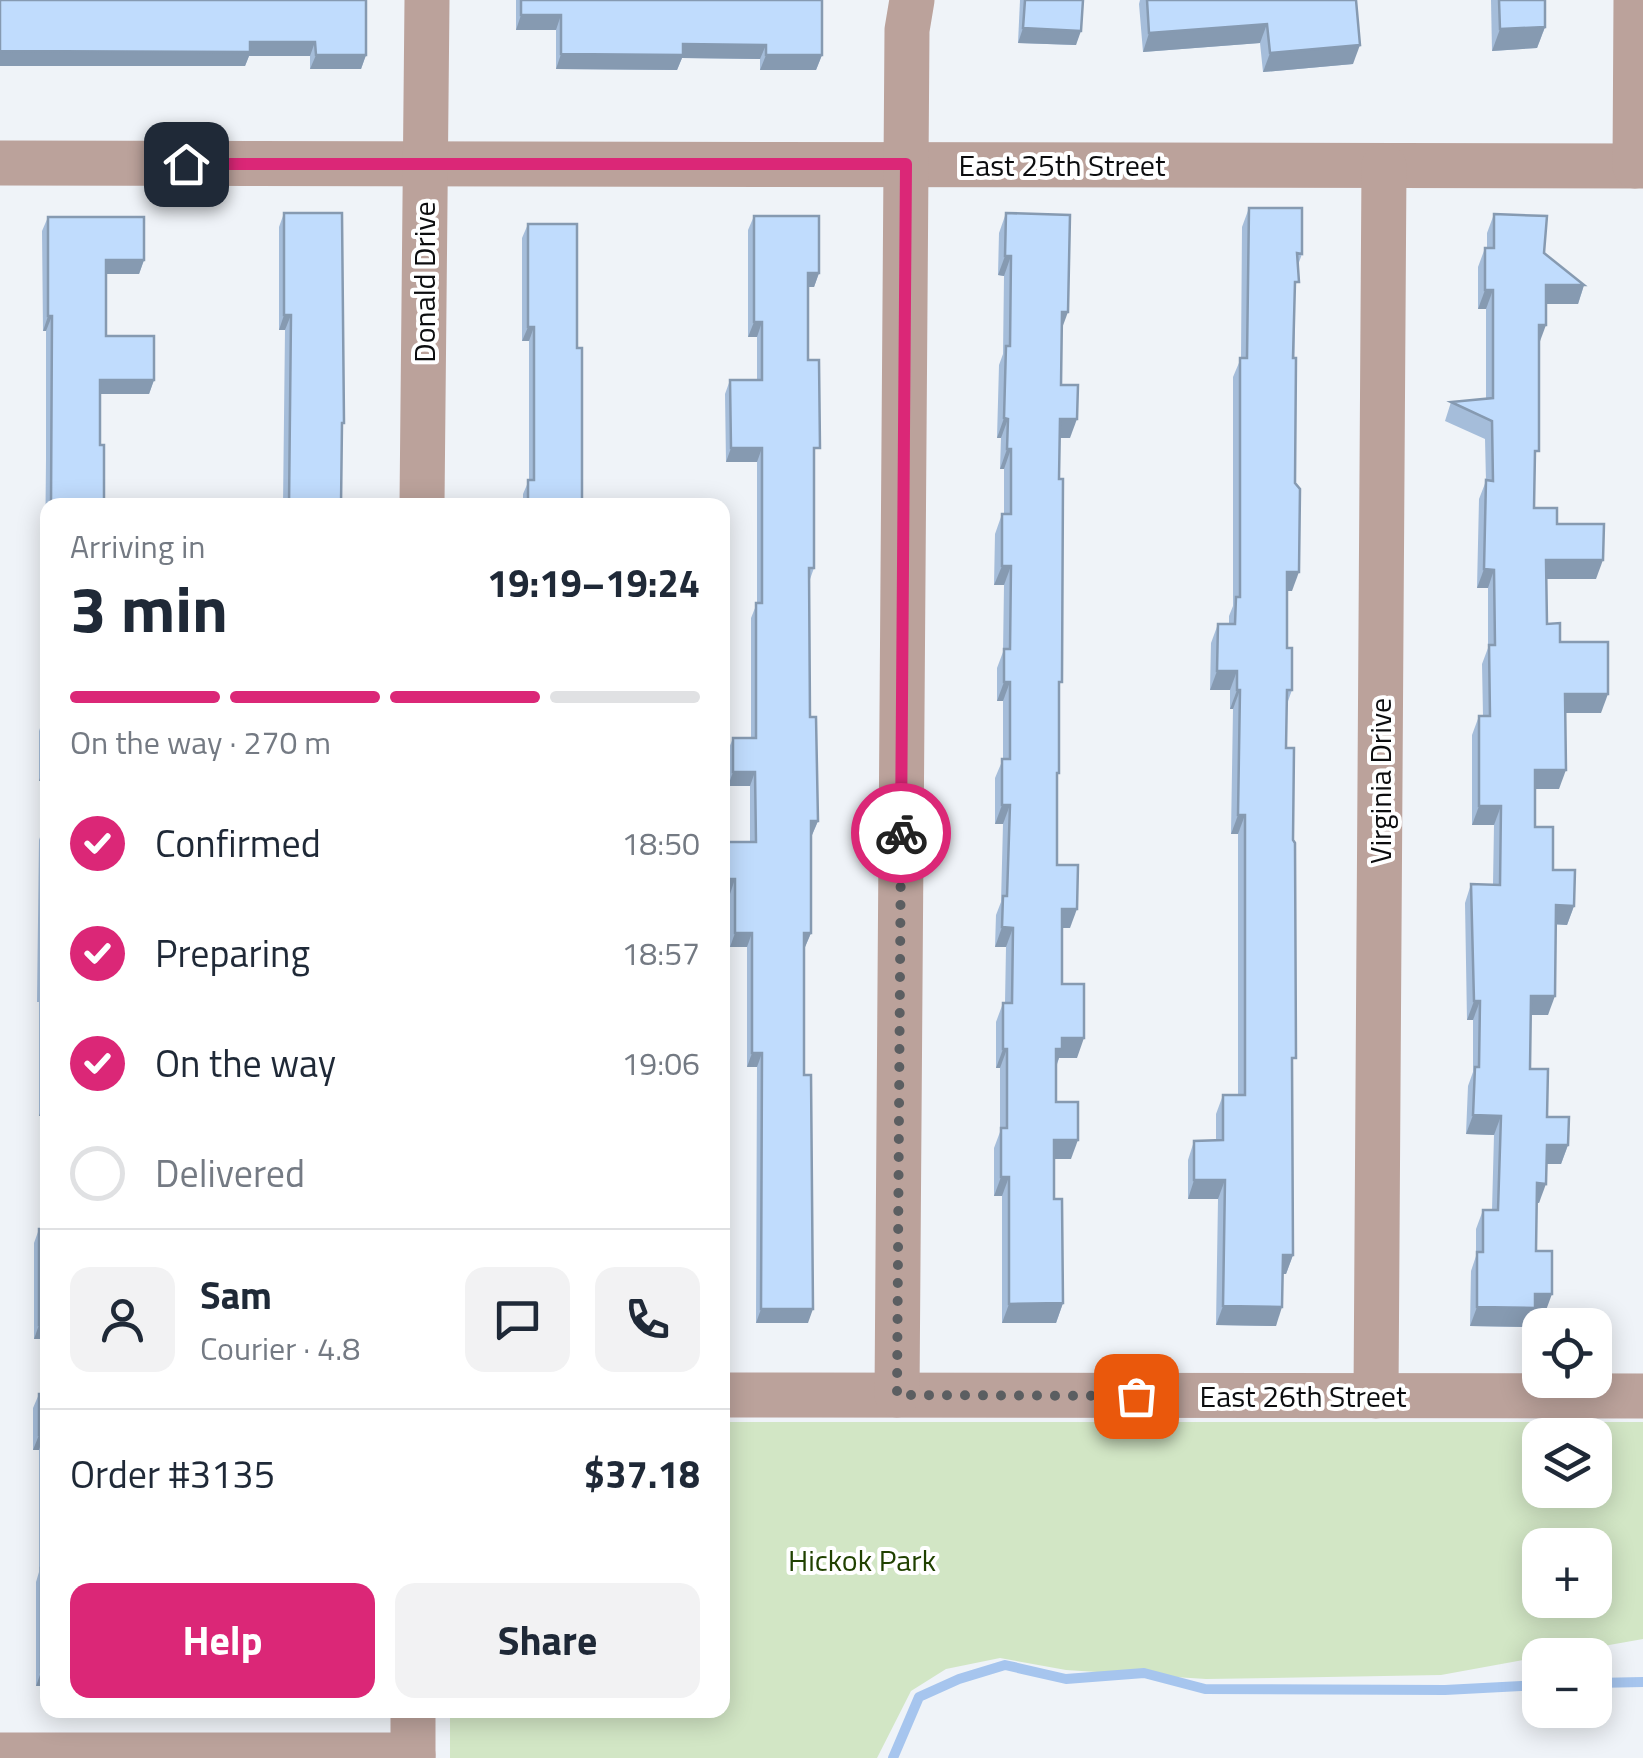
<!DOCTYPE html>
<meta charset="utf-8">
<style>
body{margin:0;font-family:"Titillium Web",sans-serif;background:#f2f2f3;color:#1f2937;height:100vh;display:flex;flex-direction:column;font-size:38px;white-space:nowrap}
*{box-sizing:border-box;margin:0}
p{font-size:32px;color:#747a83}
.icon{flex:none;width:55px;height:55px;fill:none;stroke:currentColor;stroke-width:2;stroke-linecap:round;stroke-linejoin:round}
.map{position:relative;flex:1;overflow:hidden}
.drawer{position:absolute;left:40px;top:498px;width:690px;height:1220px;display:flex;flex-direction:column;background:#fff;border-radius:20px;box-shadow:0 5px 25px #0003}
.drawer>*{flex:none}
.buttons{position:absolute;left:1522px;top:1308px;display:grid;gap:20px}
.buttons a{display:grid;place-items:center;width:90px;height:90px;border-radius:20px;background:#fff;box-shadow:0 5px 25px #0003;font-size:50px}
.pin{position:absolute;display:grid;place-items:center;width:85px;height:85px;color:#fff;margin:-42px;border-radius:20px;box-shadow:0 5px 15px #0006}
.courier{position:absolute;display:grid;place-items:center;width:100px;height:100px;margin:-50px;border:8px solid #db2777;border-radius:50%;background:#fff;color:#222;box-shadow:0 2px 12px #0007}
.overview em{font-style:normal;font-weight:700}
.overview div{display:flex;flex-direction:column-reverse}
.overview{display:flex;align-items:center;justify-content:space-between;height:170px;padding:0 30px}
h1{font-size:65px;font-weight:700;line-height:75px}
.bar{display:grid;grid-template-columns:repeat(4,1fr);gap:15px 10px;align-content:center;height:120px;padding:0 30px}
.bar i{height:12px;border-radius:8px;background:#e0e1e3}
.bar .active{background:#db2777}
.bar p{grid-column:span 4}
.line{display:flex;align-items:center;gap:25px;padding:0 30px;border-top:2px solid #e0e1e3}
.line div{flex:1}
.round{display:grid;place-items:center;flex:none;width:105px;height:105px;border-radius:20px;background:#f2f2f3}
ol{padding:0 30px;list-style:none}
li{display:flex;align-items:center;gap:30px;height:110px}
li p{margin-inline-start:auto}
li .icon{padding:10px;border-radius:50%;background:#db2777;color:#fff;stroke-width:4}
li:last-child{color:#747a83}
li i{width:55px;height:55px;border:5px solid #e0e1e3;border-radius:50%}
.primary-button{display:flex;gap:20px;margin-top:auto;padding:20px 30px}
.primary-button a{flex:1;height:115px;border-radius:20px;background:#db2777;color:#fff;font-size:40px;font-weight:700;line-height:115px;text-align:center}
.primary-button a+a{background:#f2f2f3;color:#1f2937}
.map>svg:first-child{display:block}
.green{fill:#d2e6c5;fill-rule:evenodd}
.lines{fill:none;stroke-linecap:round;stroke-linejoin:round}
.stream{stroke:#a6c5ee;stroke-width:10}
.minor{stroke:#bba29b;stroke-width:45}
.wall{fill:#a5bdda}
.shaded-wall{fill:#869ab1}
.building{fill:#c0dcfd;stroke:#869ab1;stroke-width:2.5}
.done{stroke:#5b5e61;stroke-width:10;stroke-dasharray:0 18}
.route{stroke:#db2777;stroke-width:12}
.labels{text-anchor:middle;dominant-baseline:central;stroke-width:8;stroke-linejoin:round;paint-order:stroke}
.street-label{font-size:30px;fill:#0c0d0f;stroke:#fff}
.park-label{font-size:30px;fill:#204100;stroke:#fff}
</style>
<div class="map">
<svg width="1643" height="1758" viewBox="0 0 1643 1758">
<rect width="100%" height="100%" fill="#eff3f8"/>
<path class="green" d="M 723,1422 L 1643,1422 L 1643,1639 L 1553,1655 L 1540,1655 L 1540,1657 L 1441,1675 L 1206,1679 L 1066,1670 L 1000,1658 L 946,1669 L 911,1691 L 877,1758 L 450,1758 L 450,1710 L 722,1710 ZM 1540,1435 L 1595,1435 L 1595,1490 L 1540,1490 ZM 1540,1545 L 1595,1545 L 1595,1600 L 1540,1600 Z"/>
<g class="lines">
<g class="stream">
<polyline points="1595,1683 1643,1682"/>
<polyline points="893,1758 919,1697 959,1679 1005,1665 1066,1679 1144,1673 1205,1689 1445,1690 1540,1685"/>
</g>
<g class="minor">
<polyline points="0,163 1643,166"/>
<polyline points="1635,166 1636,0"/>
<polyline points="422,505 427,0"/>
<polyline points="722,1395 1643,1396"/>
<polyline points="897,1395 907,30 912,0"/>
<polyline points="1376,1396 1384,166"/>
<polyline points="0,1755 413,1755"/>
<polyline points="413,1758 413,1710"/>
</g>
</g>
<g class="wall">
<polygon points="366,0 366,55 361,69 310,69 310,56 249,56 245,66 0,66"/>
<polygon points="516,0 822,0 822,55 816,70 760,70 760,59 682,58 677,70 556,69 556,30 516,30"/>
<polygon points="1020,0 1083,0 1076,45 1018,43"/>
<polygon points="1140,0 1356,0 1353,64 1263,72 1260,43 1143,52 1139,4"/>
<polygon points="1491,0 1545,0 1545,27 1537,48 1492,51"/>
<polygon points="1249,208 1302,254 1298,265 1295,294 1292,591 1287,591 1287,648 1292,690 1287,704 1286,748 1293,840 1293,1255 1286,1274 1283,1274 1276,1326 1216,1325 1218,1199 1188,1199 1188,1160 1194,1141 1216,1140 1216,1114 1223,1095 1238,1095 1238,834 1231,834 1233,709 1230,709 1230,690 1210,690 1211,643 1218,624 1229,624 1229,616 1233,606 1233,377 1241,358 1242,227"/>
<polygon points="284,213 341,431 341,505 283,505 285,330 279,330 279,227"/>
<polygon points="1006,213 1062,329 1061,385 1070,438 1060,438 1059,690 1057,780 1057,865 1070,928 1062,928 1062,984 1077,1058 1059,1058 1056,1068 1056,1102 1071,1159 1054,1159 1054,1199 1063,1303 1056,1323 1002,1323 1002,1196 994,1196 994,1148 1000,1132 1000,1068 996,1068 996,1022 1003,1003 1005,1003 1006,947 995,947 996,915 1001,902 1003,824 995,824 995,778 1003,759 1003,701 997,701 997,668 1003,652 1004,585 994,585 995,534 1002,514 1004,514 1004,469 1000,469 1001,438 997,438 999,365 1003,354 1004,276 998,275 999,233"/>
<polygon points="1494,214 1584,285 1578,304 1546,304 1539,344 1534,508 1557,524 1596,579 1546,579 1547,624 1560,642 1601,713 1565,713 1559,789 1535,789 1535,827 1553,870 1574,906 1567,925 1555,924 1548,1015 1531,1015 1530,1069 1547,1117 1568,1145 1561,1164 1546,1164 1539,1203 1537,1202 1536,1251 1545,1313 1533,1313 1528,1327 1470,1326 1471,1271 1476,1256 1476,1229 1483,1210 1492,1210 1494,1135 1466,1134 1468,1086 1473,1072 1473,1020 1467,1020 1465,903 1471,884 1493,884 1494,825 1472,825 1472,735 1479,716 1483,716 1482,664 1488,648 1488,588 1477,588 1479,499 1486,481 1485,439 1445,421 1451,402 1486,399 1486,309 1478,309 1478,267 1485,248 1487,248 1487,233"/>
<polygon points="754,216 819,273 814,287 808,287 808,360 814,462 814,568 809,582 810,717 818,821 812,835 811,835 811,933 805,947 804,947 804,1075 808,1323 756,1323 757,1067 747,1067 747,947 730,947 730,894 722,894 750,842 750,786 728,786 727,753 733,738 751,738 751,618 757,603 757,462 726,462 725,394 730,380 757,380 757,337 748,337 748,230"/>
<polygon points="48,217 144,260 139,274 106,274 106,336 154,380 149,394 100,394 100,445 104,505 48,505 48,668 40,668 40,572 45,559 46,459 46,331 43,331 42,231"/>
<polygon points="528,224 577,348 582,505 523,505 523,494 529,480 529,341 522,341 522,238"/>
<polygon points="44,717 48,781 39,781 39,731"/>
<polygon points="44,826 48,1116 39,1116 39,1002 37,1002 39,840"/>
<polygon points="39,1229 48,1229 48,1686 36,1686 36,1582 39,1572 39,1450 33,1450 33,1408 39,1394 45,1394 45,1339 34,1339 34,1243"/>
</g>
<g class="shaded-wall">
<polygon points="521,15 561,15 556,30 516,30"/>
<polygon points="1267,24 1260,43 1143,52 1149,33"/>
<polygon points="1545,27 1537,48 1492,51 1500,29"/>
<polygon points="1023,28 1081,31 1076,45 1018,43"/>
<polygon points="250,42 315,42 310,56 249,56 245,66 0,66 0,51"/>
<polygon points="683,44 766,45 760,59 682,58 677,70 556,69 561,54"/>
<polygon points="1360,45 1353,64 1263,72 1270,53"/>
<polygon points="316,55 366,55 361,69 310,69"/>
<polygon points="766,55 822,55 816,70 760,70"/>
<polygon points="1005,256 1011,256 1004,276 998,275"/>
<polygon points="106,260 144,260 139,274 100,274"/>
<polygon points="808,273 819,273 814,287 803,287"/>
<polygon points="1546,285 1584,285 1578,304 1540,304"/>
<polygon points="1485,290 1493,290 1486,309 1478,309"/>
<polygon points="1062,312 1068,312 1061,331"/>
<polygon points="284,315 291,315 285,330 279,330"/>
<polygon points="48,316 52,316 46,331 43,331"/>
<polygon points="754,322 762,322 757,337 748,337"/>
<polygon points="1539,325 1546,325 1539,344"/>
<polygon points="528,327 534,327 529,341 522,341"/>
<polygon points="100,380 154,380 149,394 95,394"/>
<polygon points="1004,418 1008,419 1001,438 997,438"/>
<polygon points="1060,419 1077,419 1070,438 1053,438"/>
<polygon points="731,448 762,448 757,462 726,462"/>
<polygon points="1007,449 1011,449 1004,469 1000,469"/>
<polygon points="1546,560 1603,560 1596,579 1539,579"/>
<polygon points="1002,566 1011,566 1004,585 994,585"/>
<polygon points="1484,569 1494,570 1488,588 1477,588"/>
<polygon points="1287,572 1299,572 1292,591 1280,591"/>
<polygon points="46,654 48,654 48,668 40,668"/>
<polygon points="1217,671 1237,671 1230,690 1210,690"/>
<polygon points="1004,682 1010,682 1003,701 997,701"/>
<polygon points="1237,690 1240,690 1233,709 1230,709"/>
<polygon points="1565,694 1608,694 1601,713 1558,713"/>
<polygon points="44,767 48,767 48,781 39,781"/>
<polygon points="1535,770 1566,770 1559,789 1528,789"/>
<polygon points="733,772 755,772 750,786 728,786"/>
<polygon points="1002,805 1010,805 1003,824 995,824"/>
<polygon points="1479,806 1501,806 1494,825 1472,825"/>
<polygon points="1238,815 1245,815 1238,834 1231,834"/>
<polygon points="811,821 818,821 812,835 805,835"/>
<polygon points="722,879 735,879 730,894 722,894"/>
<polygon points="1556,905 1574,906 1567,925 1549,924"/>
<polygon points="1062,909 1077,909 1070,928 1054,928"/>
<polygon points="1002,927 1013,928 1006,947 995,947"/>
<polygon points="735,933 752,933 747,947 730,947"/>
<polygon points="804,933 811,933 805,947 798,947"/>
<polygon points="1531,996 1555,996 1548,1015 1524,1015"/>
<polygon points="1474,1001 1480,1001 1473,1020 1467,1020"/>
<polygon points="1062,1038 1084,1038 1077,1058 1059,1058 1055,1068 1056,1049"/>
<polygon points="1003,1049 1007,1049 1000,1068 996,1068"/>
<polygon points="752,1053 762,1053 757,1067 747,1067"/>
<polygon points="44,1102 48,1102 48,1116 39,1116"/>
<polygon points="1473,1115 1501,1116 1494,1135 1466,1134"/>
<polygon points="1054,1140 1078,1140 1071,1159 1047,1159"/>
<polygon points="1547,1145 1568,1145 1561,1164 1540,1164"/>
<polygon points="1001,1177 1009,1177 1002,1196 994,1196"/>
<polygon points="1194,1180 1225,1180 1218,1199 1188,1199"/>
<polygon points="1537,1183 1546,1184 1539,1203 1530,1202"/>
<polygon points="1283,1255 1293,1255 1286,1274 1277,1274"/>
<polygon points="1535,1294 1552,1294 1545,1313 1533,1313 1528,1327 1470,1326 1477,1307"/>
<polygon points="1063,1303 1056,1323 1002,1323 1009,1304"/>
<polygon points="1223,1306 1282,1307 1276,1326 1216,1325"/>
<polygon points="761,1309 813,1309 808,1323 756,1323"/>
<polygon points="39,1325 48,1325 48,1332 45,1339 34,1339"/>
<polygon points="39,1435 44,1435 39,1450 33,1450"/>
<polygon points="41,1672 48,1672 48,1686 36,1686"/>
</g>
<g class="building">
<polygon points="0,0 366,0 366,55 316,55 315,42 250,42 250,52 0,51"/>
<polygon points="521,0 822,0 822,55 766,55 766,45 683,44 683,55 561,54 561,15 521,15"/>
<polygon points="1025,0 1083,0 1081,31 1023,28"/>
<polygon points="1147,0 1356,0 1360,45 1270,53 1267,24 1149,33"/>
<polygon points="1499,0 1545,0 1545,27 1500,29"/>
<polygon points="1249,208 1302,208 1302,254 1297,253 1299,282 1295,282 1293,358 1296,358 1295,483 1300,489 1299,572 1287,572 1287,648 1292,648 1292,690 1287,690 1286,748 1294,748 1293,840 1295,843 1296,1058 1292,1058 1293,1255 1283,1255 1282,1307 1223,1306 1225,1180 1194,1180 1194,1141 1223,1140 1223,1095 1245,1095 1245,815 1238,815 1240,690 1237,690 1237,671 1217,671 1218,624 1235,624 1236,597 1240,597 1240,358 1247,358"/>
<polygon points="284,213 342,213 344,423 342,423 341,505 289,505 291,315 284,315"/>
<polygon points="1006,213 1070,215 1068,312 1062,312 1061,385 1078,385 1077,419 1060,419 1059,479 1063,479 1062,682 1059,682 1059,773 1057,773 1057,865 1078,865 1077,909 1062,909 1062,984 1084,984 1084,1038 1062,1038 1062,1049 1056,1049 1056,1102 1078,1102 1078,1140 1054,1140 1054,1199 1062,1199 1063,1303 1009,1304 1009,1177 1001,1177 1001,1128 1007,1128 1007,1049 1003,1049 1003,1003 1012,1003 1013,928 1002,927 1003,896 1007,896 1010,805 1002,805 1002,759 1010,759 1010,682 1004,682 1004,649 1010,649 1011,566 1002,566 1002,514 1011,514 1011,449 1007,449 1008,419 1004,418 1006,346 1010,346 1011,256 1005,256"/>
<polygon points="1494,214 1547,216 1544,253 1584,285 1546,285 1546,325 1539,325 1539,451 1535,451 1534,508 1557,508 1557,524 1604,524 1603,560 1546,560 1547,624 1560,623 1560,642 1608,642 1608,694 1565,694 1566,770 1535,770 1535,827 1553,827 1553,870 1575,870 1574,906 1556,905 1555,996 1531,996 1530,1069 1548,1069 1547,1117 1569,1117 1568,1145 1547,1145 1546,1184 1537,1183 1536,1251 1552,1251 1552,1294 1535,1294 1535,1308 1477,1307 1477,1252 1483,1252 1483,1210 1498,1210 1501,1116 1473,1115 1475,1067 1479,1067 1480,1001 1474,1001 1471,884 1500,885 1501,806 1479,806 1479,716 1490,716 1489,645 1495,645 1494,570 1484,569 1486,480 1493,481 1492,421 1451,402 1493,398 1493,290 1485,290 1485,248 1494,248"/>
<polygon points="754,216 819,216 819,273 808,273 808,360 819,360 820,448 814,448 814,568 809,568 810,717 816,717 818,821 811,821 811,933 804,933 804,1075 811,1075 813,1309 761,1309 762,1053 752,1053 752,933 735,933 735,879 722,879 722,842 756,842 755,772 733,772 733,738 756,738 756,603 762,603 762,448 731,448 730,380 762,380 762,322 754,322"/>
<polygon points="48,217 144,217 144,260 106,260 106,336 154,336 154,380 100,380 100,445 104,445 104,505 51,505 52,316 48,316"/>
<polygon points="528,224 577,224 577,348 582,348 582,505 528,505 528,480 534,480 534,327 528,327"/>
<rect x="46" y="558" width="2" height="96"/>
<rect x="44" y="717" width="4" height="50"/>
<polygon points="44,826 48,826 48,1102 44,1102 44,987 43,987"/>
<rect x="39" y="1229" width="9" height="96"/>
<polygon points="39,1394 48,1394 48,1672 41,1672 41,1568 44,1568 44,1435 39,1435"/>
</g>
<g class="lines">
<polyline class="done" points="901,833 897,1395 1136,1396"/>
<polyline class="route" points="186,164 906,164 901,833"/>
</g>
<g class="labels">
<g class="street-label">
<text x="1062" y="165">East 25th Street</text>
<text transform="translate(424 282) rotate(-90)">Donald Drive</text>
<text transform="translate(1380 781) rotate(-90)">Virginia Drive</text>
<text x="1303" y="1396">East 26th Street</text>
</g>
<g class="park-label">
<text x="862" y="1560">Hickok Park</text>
</g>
</g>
</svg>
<div class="buttons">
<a><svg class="icon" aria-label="locate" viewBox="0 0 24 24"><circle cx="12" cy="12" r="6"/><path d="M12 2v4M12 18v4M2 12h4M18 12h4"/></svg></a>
<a><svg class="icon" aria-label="layers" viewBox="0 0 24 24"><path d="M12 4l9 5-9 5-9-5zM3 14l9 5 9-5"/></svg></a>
<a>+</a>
<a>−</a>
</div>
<div class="pin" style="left:1136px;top:1396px;background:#ea580c"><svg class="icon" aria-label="bag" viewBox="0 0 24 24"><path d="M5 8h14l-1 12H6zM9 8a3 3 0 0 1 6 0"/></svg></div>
<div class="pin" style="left:186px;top:164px;background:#1f2937"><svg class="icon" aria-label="home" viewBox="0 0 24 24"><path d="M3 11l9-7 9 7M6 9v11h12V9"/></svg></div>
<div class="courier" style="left:901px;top:833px"><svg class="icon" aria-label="bike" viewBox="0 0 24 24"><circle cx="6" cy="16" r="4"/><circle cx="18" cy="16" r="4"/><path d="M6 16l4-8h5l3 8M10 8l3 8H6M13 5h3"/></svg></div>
<section class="drawer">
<div class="overview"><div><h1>3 min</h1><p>Arriving in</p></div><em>19:19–19:24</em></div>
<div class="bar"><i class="active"></i><i class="active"></i><i class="active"></i><i></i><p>On the way · 270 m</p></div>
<ol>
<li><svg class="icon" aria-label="check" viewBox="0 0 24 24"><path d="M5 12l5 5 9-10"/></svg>Confirmed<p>18:50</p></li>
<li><svg class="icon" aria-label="check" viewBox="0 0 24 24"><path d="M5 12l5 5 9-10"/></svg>Preparing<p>18:57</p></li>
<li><svg class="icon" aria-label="check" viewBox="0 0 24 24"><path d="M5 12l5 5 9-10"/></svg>On the way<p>19:06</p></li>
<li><i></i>Delivered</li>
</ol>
<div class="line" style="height:180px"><a class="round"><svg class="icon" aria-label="person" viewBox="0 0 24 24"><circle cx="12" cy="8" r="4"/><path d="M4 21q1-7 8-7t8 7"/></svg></a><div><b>Sam</b><p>Courier · 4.8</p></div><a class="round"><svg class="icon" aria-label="chat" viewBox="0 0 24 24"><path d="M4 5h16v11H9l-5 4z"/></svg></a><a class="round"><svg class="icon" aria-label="phone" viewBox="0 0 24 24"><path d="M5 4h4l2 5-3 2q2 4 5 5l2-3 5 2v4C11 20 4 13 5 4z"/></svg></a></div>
<div class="line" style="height:130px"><div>Order #3135</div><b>$37.18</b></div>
<div class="primary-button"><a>Help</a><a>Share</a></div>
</section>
</div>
